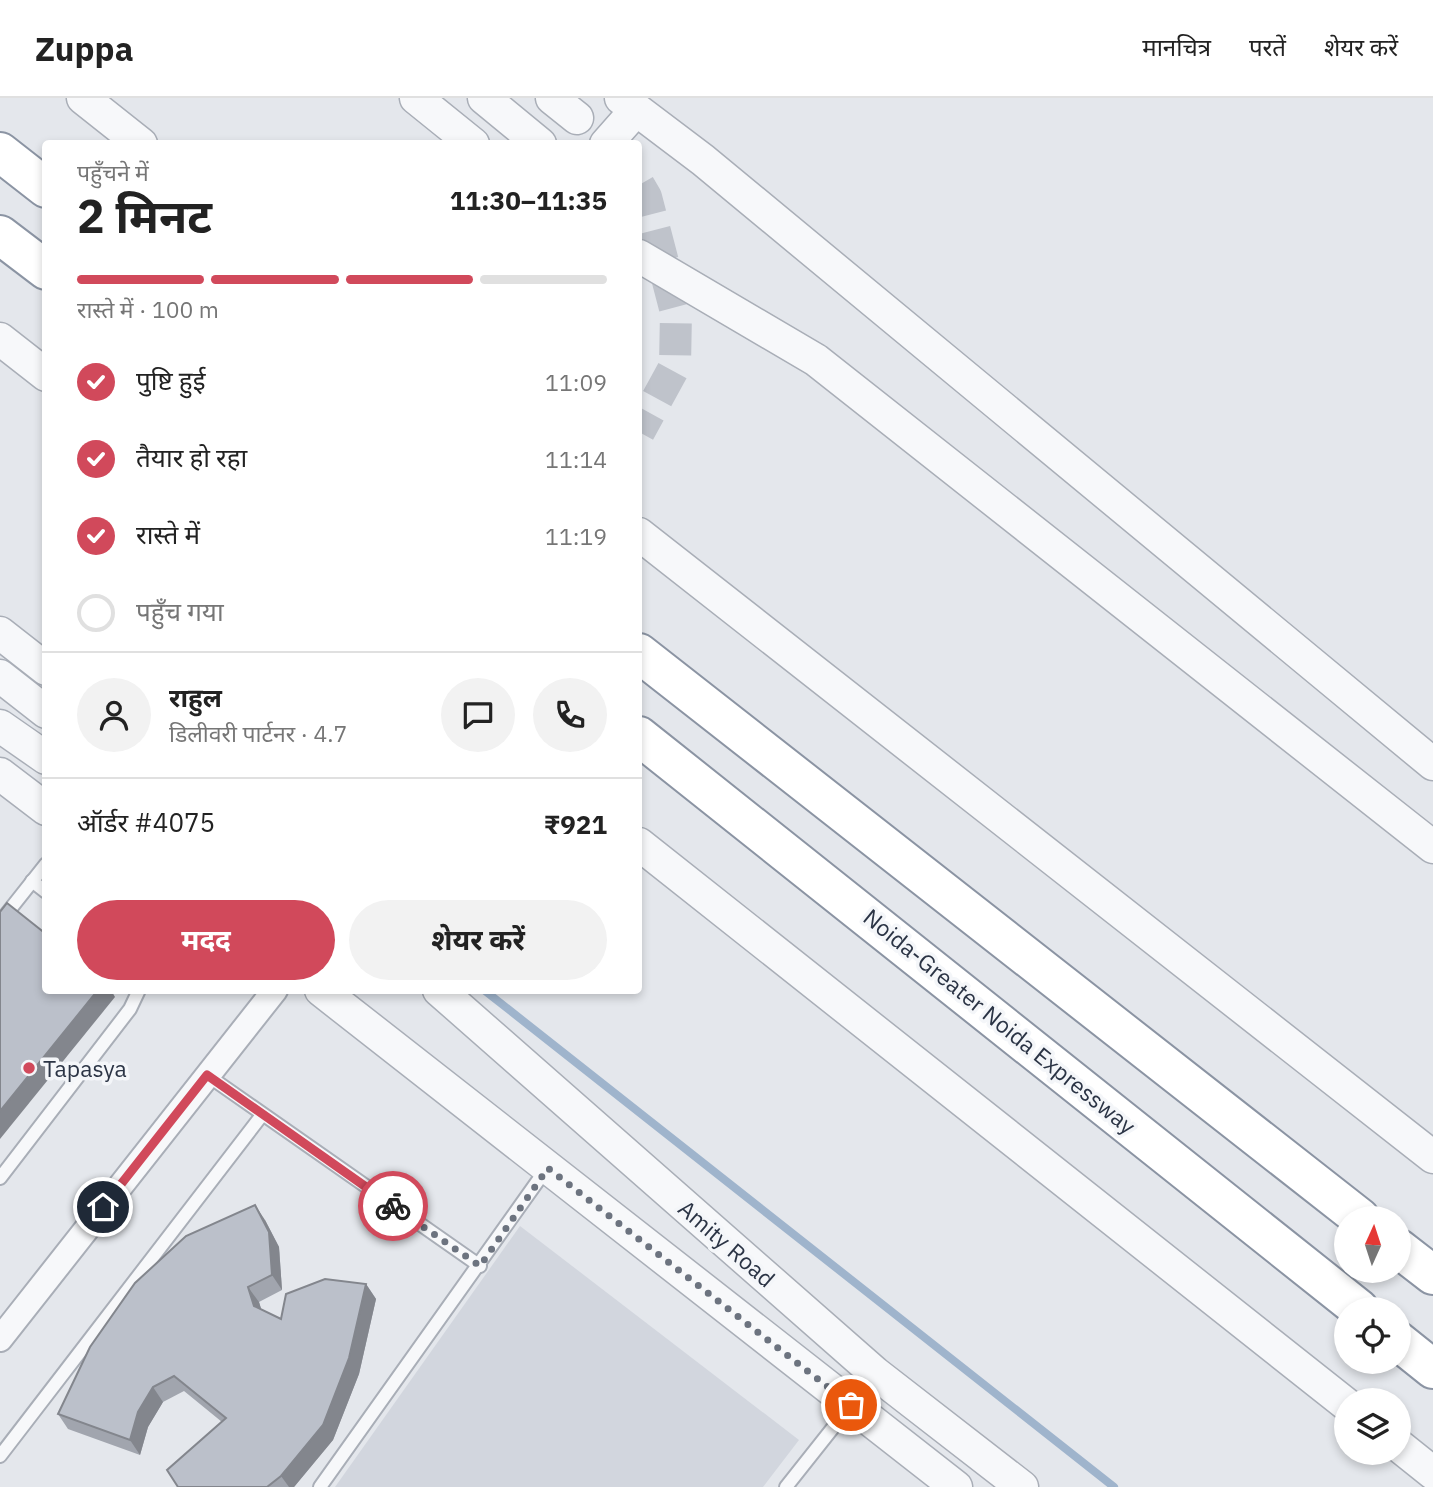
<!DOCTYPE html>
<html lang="hi">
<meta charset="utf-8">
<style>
body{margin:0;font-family:"IBM Plex Sans","Noto Sans Devanagari",sans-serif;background:#f2f2f2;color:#222;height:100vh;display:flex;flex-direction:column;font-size:26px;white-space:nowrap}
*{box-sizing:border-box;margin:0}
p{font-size:23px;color:#767676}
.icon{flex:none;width:38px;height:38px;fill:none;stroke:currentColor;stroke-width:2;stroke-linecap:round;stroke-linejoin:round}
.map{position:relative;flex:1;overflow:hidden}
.side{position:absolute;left:42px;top:42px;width:600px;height:854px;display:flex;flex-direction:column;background:#fff;border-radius:7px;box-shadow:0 4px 10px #0003}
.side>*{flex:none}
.needle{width:46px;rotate:3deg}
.buttons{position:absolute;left:1334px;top:1108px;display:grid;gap:14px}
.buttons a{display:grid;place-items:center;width:77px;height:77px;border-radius:50%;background:#fff;box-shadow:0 4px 10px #0003;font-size:35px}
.pin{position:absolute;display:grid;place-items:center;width:60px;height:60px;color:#fff;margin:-30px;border:4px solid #fff;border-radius:50%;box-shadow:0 2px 7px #0007}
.courier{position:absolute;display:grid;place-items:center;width:70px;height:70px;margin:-35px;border:5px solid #d1495b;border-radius:50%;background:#fff;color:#222;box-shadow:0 2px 9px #0007}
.overview em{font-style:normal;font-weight:700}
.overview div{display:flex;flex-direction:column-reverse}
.overview{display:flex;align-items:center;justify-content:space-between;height:119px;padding:0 35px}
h1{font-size:46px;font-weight:700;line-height:52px}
.bar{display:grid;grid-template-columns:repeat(4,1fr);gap:10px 7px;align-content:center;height:84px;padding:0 35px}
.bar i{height:9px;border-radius:5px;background:#e0e0e0}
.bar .active{background:#d1495b}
.bar p{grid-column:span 4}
.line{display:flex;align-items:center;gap:18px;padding:0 35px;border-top:2px solid #e0e0e0}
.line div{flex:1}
.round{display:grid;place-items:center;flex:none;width:74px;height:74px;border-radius:37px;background:#f2f2f2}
ol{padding:0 35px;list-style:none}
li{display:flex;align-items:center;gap:21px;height:77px}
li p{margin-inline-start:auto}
li .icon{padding:7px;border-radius:50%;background:#d1495b;color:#fff;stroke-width:4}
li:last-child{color:#767676}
li i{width:38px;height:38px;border:4px solid #e0e0e0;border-radius:50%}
.primary-button{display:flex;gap:14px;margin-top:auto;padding:14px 35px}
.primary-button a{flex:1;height:80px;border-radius:42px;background:#d1495b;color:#fff;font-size:28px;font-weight:700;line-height:80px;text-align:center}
.primary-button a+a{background:#f2f2f2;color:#222}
header{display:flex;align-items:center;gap:42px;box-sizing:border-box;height:98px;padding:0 35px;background:#fff;border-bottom:2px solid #e0e0e0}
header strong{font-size:33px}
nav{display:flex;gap:38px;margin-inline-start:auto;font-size:24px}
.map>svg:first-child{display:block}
.built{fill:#d2d6de}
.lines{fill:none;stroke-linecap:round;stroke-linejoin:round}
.stream{stroke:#9fb4cc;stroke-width:8}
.tertiary-tunnel{stroke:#bfc3cb;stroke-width:32;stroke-dasharray:32 16;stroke-linecap:butt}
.service-casing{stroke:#a9aeb7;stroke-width:16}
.minor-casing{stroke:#a9aeb7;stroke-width:28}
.tertiary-casing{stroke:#a9aeb7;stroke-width:35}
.trunk-casing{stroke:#8b94a3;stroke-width:42}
.service{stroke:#f7f8fa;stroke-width:12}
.minor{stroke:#f7f8fa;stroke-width:24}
.tertiary{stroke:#f7f8fa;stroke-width:32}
.trunk{stroke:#fff;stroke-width:38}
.wall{fill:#a1a5ae}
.shaded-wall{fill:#83868d}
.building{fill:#bbc0ca;stroke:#83868d;stroke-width:2}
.done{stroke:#6c737f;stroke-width:7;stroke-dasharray:0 12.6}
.route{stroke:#d1495b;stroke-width:9}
.poi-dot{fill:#d1495b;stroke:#f4f6f9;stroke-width:2.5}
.labels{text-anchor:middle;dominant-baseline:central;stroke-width:7;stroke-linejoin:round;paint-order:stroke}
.street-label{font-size:23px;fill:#2b3445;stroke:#f4f6f9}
.poi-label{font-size:23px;fill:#2b3445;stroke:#f4f6f9;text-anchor:start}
</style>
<header>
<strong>Zuppa</strong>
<nav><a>मानचित्र</a><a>परतें</a><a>शेयर करें</a></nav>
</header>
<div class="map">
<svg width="1433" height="1389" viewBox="0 0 1433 1389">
<rect width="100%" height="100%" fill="#e4e7ec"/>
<polygon class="built" points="520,1128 799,1342 763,1389 335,1389"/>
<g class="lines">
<polyline class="stream" points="484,892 1114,1389"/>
<polyline class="tertiary-tunnel" points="639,87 646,99 676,214 675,268 639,334"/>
<g class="service-casing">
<g id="service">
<polyline points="32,783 46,794"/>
<polyline points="0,824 46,766"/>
<polyline points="207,977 480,1168"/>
<polyline points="0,1080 130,911 139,892"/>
<polyline points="0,1358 262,1017"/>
<polyline points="320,1389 547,1070"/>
<polyline points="786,1389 851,1307"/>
</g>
</g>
<g class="minor-casing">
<polyline id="minor" points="0,1241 275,892"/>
</g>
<g class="tertiary-casing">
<g id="tertiary">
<polyline points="83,0 141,46"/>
<polyline points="416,0 473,46"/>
<polyline points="484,0 540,46"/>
<polyline points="552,0 577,20"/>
<polyline points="621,0 703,62 1433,666"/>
<polyline points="606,46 636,12"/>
<polyline points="639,158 816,262 1433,749"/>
<polyline points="0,241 46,277"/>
<polyline points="639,436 1433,1059"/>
<polyline points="0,535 46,571"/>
<polyline points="0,578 46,614"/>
<polyline points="0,628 46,660"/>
<polyline points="0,676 46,711"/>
<polyline points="639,746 1346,1306"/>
<polyline points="321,892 956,1389"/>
<polyline points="439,892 875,1275 1022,1389"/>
<polyline points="1398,1347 1433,1375"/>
</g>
</g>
<g class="trunk-casing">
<g id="trunk">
<polyline points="0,54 46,90"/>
<polyline points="0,137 46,172"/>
<polyline points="639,555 1360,1120"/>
<polyline points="639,638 1359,1211"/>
<polyline points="1398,1150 1433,1177"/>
<polyline points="1398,1243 1433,1271"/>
</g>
</g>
<use href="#service" class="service"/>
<use href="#minor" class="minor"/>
<use href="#tertiary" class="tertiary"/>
<use href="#trunk" class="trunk"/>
</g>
<polygon class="wall" points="265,1122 279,1149 282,1192 259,1204 261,1211 281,1221 366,1186 376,1201 359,1276 333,1342 294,1389 178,1389 222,1324 184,1293 163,1304 148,1329 140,1357 68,1331 58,1316"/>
<g class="shaded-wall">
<polygon points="98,892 111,892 115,899 0,1041 0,1013"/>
<polygon points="255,1107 265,1122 279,1149 282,1192 272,1177"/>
<polygon points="366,1186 376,1201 359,1276 333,1342 294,1389 289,1389 281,1378"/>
<polygon points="248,1189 259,1204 265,1223 254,1208"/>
<polygon points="153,1289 163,1304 148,1329 140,1357 130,1342 138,1314"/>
</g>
<g class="building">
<polygon points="7,805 46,836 46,892 98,892 0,1013 0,814"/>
<polygon points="255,1107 269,1134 272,1177 248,1189 254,1208 281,1221 286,1196 325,1181 366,1186 349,1260 323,1327 281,1378 267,1389 178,1389 167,1372 226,1320 174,1278 153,1289 138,1314 130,1342 58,1316 90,1249 135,1185 186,1138"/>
</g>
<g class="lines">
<polyline class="done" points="393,1108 480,1168 548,1070 851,1307"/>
<polyline class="route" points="103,1109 207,977 393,1108"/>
</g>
<circle class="poi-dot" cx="29" cy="970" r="7"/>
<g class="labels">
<g class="street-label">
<text transform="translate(1000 923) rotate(39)">Noida-Greater Noida Expressway</text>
<text transform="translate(727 1145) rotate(41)">Amity Road</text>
</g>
<g class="poi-label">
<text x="43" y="970">Tapasya</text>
</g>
</g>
</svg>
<div class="buttons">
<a><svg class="needle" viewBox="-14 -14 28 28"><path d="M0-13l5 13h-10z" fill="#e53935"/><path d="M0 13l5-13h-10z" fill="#767676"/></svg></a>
<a><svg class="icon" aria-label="locate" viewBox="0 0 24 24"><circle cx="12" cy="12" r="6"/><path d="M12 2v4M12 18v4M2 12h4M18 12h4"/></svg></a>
<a><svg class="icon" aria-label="layers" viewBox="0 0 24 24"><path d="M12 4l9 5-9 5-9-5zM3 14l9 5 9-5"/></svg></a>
</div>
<div class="pin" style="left:851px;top:1307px;background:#ea580c"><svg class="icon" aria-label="bag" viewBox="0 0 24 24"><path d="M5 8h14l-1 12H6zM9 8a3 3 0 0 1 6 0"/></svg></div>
<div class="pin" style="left:103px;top:1109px;background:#1f2937"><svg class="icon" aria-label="home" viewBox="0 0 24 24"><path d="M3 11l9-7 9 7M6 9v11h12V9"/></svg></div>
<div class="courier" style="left:393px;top:1108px"><svg class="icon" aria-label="bike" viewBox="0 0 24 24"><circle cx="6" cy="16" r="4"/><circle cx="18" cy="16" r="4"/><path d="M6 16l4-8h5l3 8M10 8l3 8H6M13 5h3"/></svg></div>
<section class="side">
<div class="overview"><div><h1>2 मिनट</h1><p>पहुँचने में</p></div><em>11:30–11:35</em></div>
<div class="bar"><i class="active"></i><i class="active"></i><i class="active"></i><i></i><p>रास्ते में · 100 m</p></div>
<ol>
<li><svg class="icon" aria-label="check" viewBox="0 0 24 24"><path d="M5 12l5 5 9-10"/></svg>पुष्टि हुई<p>11:09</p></li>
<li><svg class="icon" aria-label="check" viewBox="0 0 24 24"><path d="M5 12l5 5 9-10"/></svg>तैयार हो रहा<p>11:14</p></li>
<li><svg class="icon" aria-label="check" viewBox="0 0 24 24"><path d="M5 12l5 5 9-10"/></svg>रास्ते में<p>11:19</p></li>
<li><i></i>पहुँच गया</li>
</ol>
<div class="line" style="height:126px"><a class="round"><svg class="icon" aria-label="person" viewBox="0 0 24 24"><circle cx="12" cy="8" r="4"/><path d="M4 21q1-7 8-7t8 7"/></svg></a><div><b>राहुल</b><p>डिलीवरी पार्टनर · 4.7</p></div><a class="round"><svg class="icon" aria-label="chat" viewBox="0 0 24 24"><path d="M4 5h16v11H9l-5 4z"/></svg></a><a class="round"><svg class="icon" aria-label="phone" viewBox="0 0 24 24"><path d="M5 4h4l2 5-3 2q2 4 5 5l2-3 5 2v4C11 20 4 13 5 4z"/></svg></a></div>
<div class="line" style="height:91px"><div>ऑर्डर #4075</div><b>₹921</b></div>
<div class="primary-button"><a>मदद</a><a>शेयर करें</a></div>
</section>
</div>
